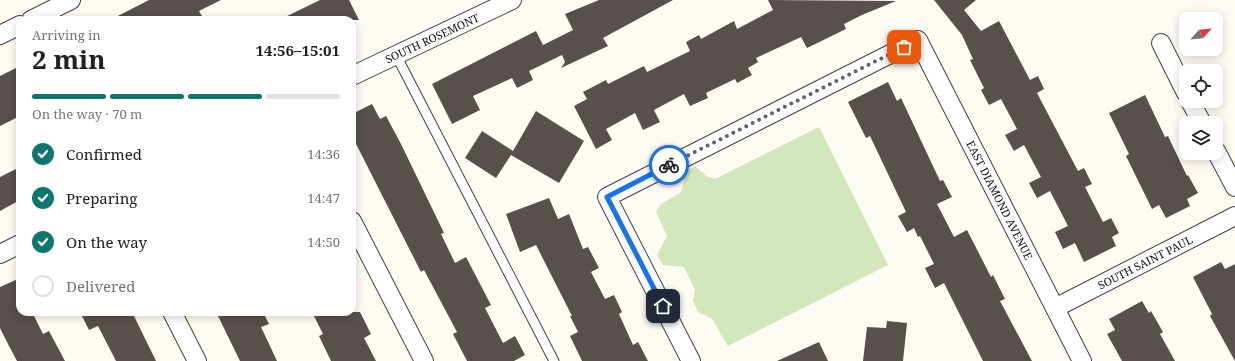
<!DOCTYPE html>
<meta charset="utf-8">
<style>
body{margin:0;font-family:"Noto Serif",serif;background:#f2f2f2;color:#202124;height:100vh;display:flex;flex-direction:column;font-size:15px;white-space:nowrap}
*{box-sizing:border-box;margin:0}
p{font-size:13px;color:#757577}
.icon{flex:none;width:22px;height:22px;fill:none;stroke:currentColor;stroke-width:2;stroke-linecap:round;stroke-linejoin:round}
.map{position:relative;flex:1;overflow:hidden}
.panel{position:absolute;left:16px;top:16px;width:340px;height:300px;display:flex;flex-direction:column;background:#fff;border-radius:12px;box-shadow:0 2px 10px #0003}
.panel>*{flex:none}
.needle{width:26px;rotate:63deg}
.controls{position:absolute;left:1179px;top:12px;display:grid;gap:8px}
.controls a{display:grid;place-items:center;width:44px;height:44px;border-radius:8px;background:#fff;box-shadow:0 2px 10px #0003;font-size:20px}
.pin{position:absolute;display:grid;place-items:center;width:34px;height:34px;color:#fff;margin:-17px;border-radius:8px;box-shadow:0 2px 6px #0006}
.courier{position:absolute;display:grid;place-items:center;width:40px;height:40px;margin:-20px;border:3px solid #1a73e8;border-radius:50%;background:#fff;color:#222;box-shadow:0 1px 5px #0007}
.head em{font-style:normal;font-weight:700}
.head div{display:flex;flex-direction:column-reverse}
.head{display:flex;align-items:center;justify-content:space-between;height:68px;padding:0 16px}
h1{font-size:26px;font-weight:700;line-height:30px}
.bar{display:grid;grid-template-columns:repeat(4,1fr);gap:6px 4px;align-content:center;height:48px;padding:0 16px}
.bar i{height:5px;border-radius:3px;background:#e0e0e0}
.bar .active{background:#0f766e}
.bar p{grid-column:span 4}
ol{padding:0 16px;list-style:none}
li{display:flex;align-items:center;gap:12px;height:44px}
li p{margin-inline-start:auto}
li .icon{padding:4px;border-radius:50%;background:#0f766e;color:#fff;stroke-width:4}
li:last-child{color:#757577}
li i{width:22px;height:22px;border:2px solid #e0e0e0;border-radius:50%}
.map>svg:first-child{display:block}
.green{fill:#d2e8bc}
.building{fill:#57504c}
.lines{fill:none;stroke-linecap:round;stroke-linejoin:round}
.lane-casing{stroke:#424242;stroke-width:11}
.street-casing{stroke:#424242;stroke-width:20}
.lane{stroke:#fff;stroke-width:9}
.street{stroke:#fff;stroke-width:18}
.done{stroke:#63625e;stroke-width:4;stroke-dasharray:0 7.2}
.route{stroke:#1a73e8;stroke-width:5}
.labels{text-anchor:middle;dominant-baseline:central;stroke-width:4;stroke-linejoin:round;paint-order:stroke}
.street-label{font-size:11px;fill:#0f0f0f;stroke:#fff}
</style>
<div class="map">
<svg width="1235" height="361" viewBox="0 0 1235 361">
<rect width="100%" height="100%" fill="#fefcf2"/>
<polygon class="green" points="819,127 888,265 728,346 712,319 698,312 693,301 695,290 684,267 663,265 657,255 667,236 656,212 661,204 681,192 686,172 695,166 706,176 715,179"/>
<g class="building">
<polygon points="149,0 221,0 199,11 202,16 193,20 110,20"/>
<polygon points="320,0 349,0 359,20 279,20"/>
<polygon points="599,0 673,0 603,38 608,46 561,68 565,62 562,55 529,71 533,80 517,88 512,78 473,96 480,110 452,124 432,84 536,31 543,45 573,30 565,14"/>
<polygon points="768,0 896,1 862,15 844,24 846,29 807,48 801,37 756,58 758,62 748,68 752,75 737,83 735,79 706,93 708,98 690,106 684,94 654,110 660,122 643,130 635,113 606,129 612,140 596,149 574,106 587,99 583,92 606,80 608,84 644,66 647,72 690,51 686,42 699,35 701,39 734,21 737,29 773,10"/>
<polygon points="934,0 976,0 964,10 981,31 999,21 1030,80 1038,76 1044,89 1037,93 1078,171 1084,168 1092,184 1085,187 1103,222 1111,218 1119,233 1112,237 1116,246 1084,262 1075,243 1063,249 1055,232 1068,226 1050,191 1037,198 1029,183 1041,177 1024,145 1014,151 1005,135 1017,129 1001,99 989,105 981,90 984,88 970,60 973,59 962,35"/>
<polygon points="20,66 20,116 0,126 0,76"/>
<polygon points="888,82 897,101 901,98 940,181 943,180 952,197 937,204 954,237 967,230 991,277 993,275 1005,299 1000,301 1032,361 983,361 944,283 935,288 925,268 934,264 920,236 918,237 914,228 907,232 898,216 906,212 870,136 866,138 848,102"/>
<polygon points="1145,95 1165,137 1168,136 1187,176 1188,175 1198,193 1187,199 1190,206 1166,218 1159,205 1152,209 1126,156 1129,154 1109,113"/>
<polygon points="372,104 380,119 386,116 401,144 444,233 441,234 455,263 466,257 491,305 485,308 503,343 515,336 525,355 514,361 467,361 453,334 457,332 424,270 421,272 352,136 352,114"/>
<polygon points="536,111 584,141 559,183 511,155 496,178 465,158 482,131 513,151"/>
<polygon points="20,167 20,200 0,211 0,177"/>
<polygon points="549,198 558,219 569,214 583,249 588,247 599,268 591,272 605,299 614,295 622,312 619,314 633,345 638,342 648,361 582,361 570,336 578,332 570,316 572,316 536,245 520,252 506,214"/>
<polygon points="1221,262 1225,269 1235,264 1235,361 1210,316 1212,314 1193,277"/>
<polygon points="20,278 20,312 32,312 43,334 49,331 65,361 17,361 8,344 0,328 0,287"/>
<polygon points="1142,301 1149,313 1151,311 1163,332 1160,334 1175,361 1122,361 1107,334 1115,330 1109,319"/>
<polygon points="80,312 132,312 156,361 116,361 98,326 89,330"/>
<polygon points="227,312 263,312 269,324 261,327 277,361 240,361 218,316"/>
<polygon points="312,312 360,312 371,334 364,338 376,361 331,361 319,336 323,334"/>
<polygon points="887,321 907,323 903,361 863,361 867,327 886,328"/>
<polygon points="819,342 828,361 777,361"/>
</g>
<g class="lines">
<g class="lane-casing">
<polyline id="lane" points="396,55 554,361"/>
</g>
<g class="street-casing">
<g id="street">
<polyline points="31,20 71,0"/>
<polyline points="0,35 20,25"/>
<polyline points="1161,43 1186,93"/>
<polyline points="352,76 512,0"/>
<polyline points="1190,101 1202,123"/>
<polyline points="1216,151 1235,187"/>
<polyline points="352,221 424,361"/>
<polyline points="0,254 20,244"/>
<polyline points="1055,308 1235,216"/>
<polyline points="172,312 197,361"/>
<polyline points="691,361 607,197 918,40 1082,361"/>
</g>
</g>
<use href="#lane" class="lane"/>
<use href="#street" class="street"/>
</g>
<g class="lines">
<polyline class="done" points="669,165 904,47"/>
<polyline class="route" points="663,306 607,197 669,165"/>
</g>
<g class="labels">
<g class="street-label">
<text transform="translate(432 38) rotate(-25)">SOUTH ROSEMONT</text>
<text transform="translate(1000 200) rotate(63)">EAST DIAMOND AVENUE</text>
<text transform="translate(1145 262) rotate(-27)">SOUTH SAINT PAUL</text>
</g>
</g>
</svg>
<div class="controls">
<a><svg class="needle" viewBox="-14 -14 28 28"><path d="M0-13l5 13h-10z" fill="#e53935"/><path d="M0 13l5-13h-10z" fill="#757577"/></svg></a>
<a><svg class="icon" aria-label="locate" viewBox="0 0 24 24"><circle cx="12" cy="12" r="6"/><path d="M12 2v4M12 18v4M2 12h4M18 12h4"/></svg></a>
<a><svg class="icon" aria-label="layers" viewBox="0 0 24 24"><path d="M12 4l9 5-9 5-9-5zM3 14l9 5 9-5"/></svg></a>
</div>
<div class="pin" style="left:904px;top:47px;background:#ea580c"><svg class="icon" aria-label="bag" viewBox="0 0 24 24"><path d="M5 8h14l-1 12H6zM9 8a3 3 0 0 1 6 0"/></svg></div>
<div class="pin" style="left:663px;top:306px;background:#1f2937"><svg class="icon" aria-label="home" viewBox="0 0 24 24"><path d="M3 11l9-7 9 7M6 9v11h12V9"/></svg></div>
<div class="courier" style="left:669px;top:165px"><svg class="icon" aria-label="bike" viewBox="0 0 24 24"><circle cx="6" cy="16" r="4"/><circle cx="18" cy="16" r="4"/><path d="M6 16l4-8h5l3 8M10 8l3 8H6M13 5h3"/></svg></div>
<section class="panel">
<div class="head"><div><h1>2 min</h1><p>Arriving in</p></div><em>14:56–15:01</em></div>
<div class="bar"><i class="active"></i><i class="active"></i><i class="active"></i><i></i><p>On the way · 70 m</p></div>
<ol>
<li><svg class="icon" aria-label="check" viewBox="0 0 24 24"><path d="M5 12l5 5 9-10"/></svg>Confirmed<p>14:36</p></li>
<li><svg class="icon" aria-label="check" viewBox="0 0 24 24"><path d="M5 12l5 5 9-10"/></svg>Preparing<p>14:47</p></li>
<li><svg class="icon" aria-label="check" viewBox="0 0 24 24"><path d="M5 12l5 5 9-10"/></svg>On the way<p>14:50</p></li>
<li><i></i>Delivered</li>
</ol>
</section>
</div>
